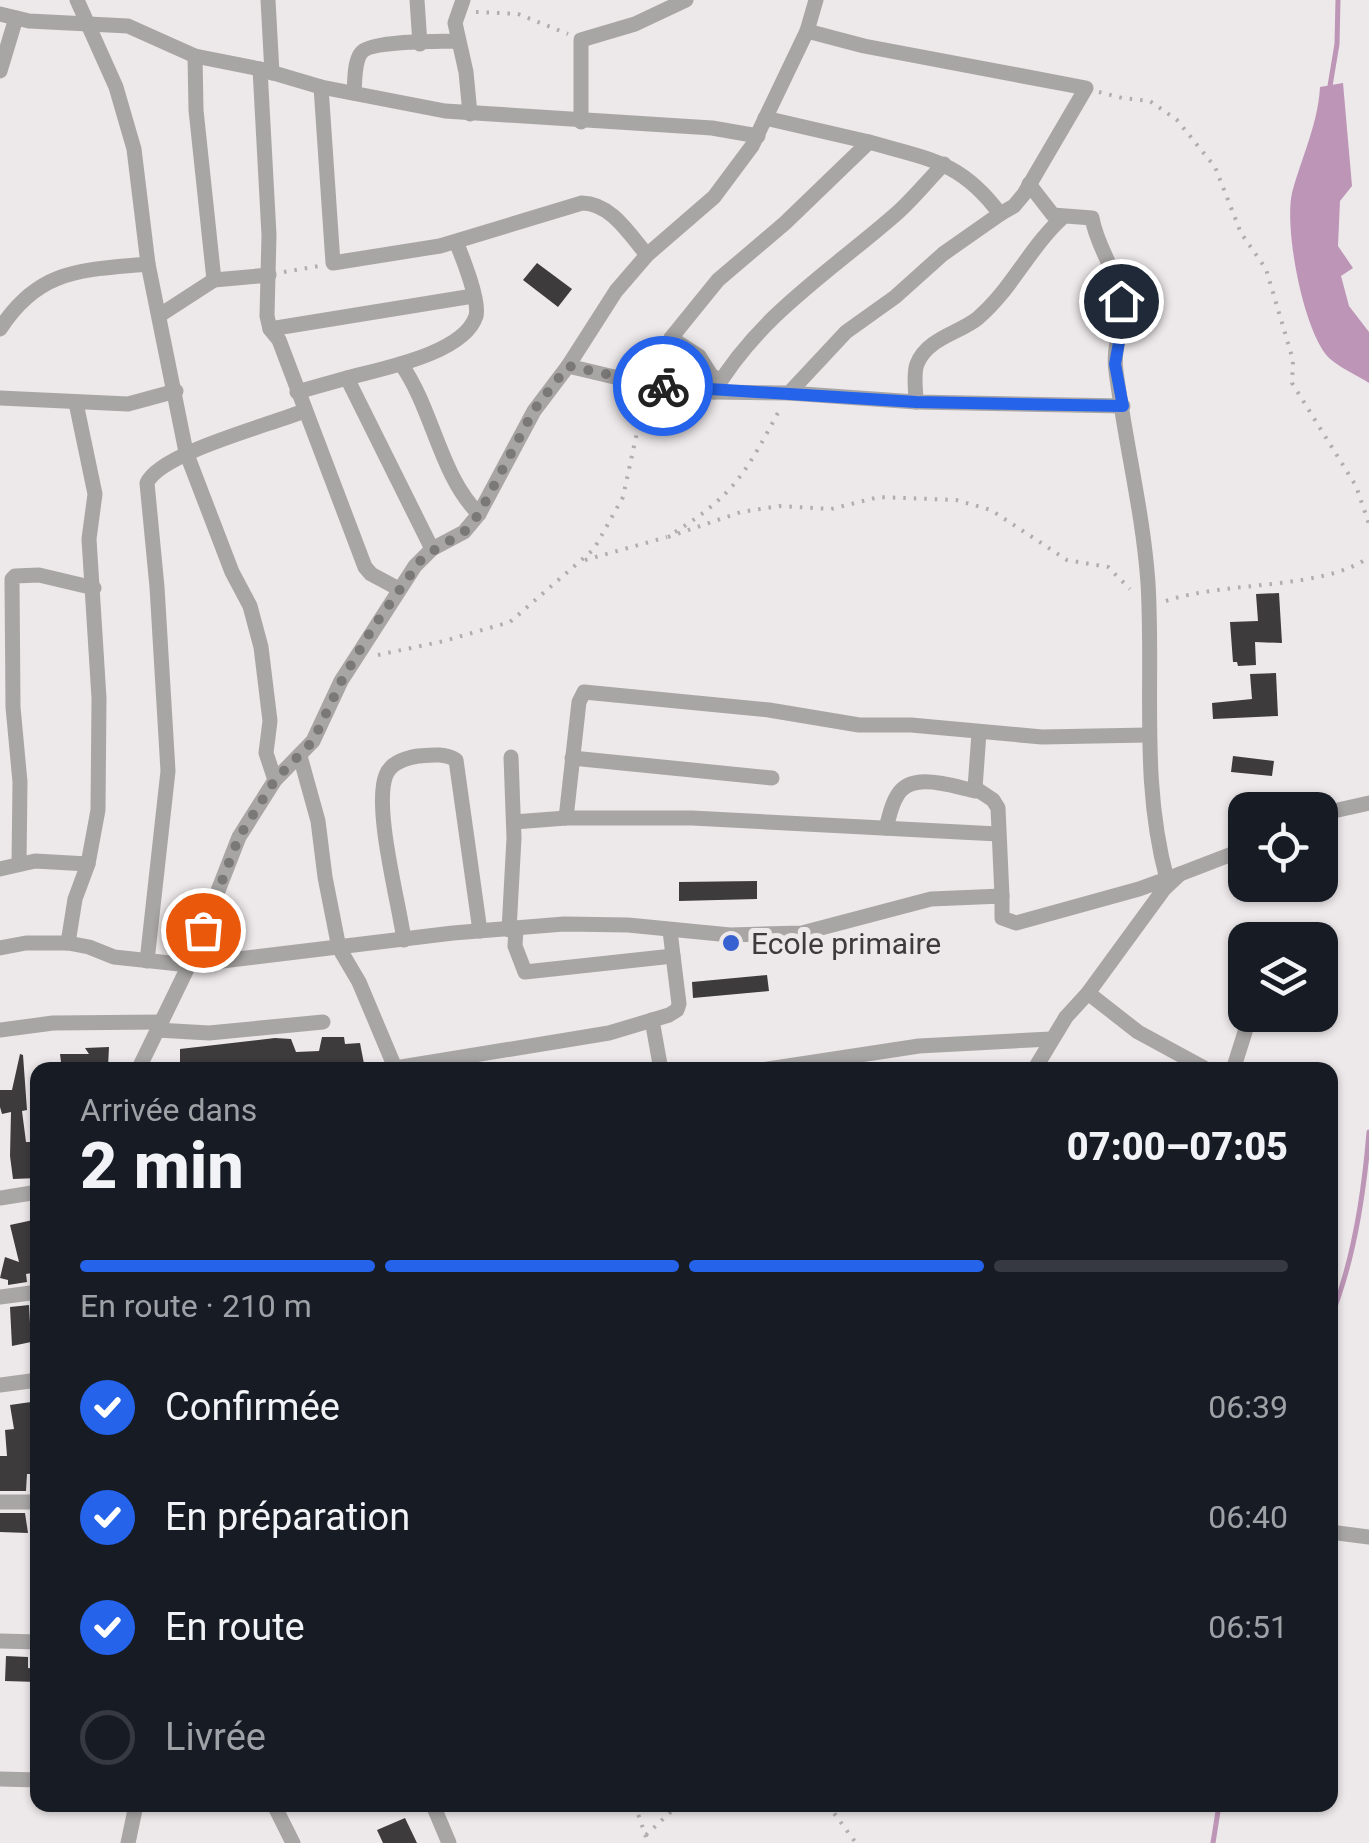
<!DOCTYPE html>
<html lang="fr">
<meta charset="utf-8">
<style>
body{margin:0;font-family:Roboto,sans-serif;background:#20242c;color:#f1f3f6;height:100vh;display:flex;flex-direction:column;font-size:38px;white-space:nowrap}
*{box-sizing:border-box;margin:0}
p{font-size:32px;color:#9ea1a6}
.icon{flex:none;width:55px;height:55px;fill:none;stroke:currentColor;stroke-width:2;stroke-linecap:round;stroke-linejoin:round}
.map{position:relative;flex:1;overflow:hidden}
.drawer{position:absolute;left:30px;top:1062px;width:1308px;height:750px;display:flex;flex-direction:column;background:#171b24;border-radius:20px;box-shadow:0 2px 8px #0004}
.drawer>*{flex:none}
.fabs{position:absolute;left:1228px;top:792px;display:grid;gap:20px}
.fabs a{display:grid;place-items:center;width:110px;height:110px;border-radius:20px;background:#171b24;box-shadow:0 2px 8px #0004;font-size:50px}
.pin{position:absolute;display:grid;place-items:center;width:85px;height:85px;color:#fff;margin:-42px;border:5px solid #fff;border-radius:50%;box-shadow:0 2px 10px #0007}
.courier{position:absolute;display:grid;place-items:center;width:100px;height:100px;margin:-50px;border:8px solid #2563eb;border-radius:50%;background:#fff;color:#222;box-shadow:0 2px 12px #0007}
.headline em{font-style:normal;font-weight:800}
.headline div{display:flex;flex-direction:column-reverse}
.headline{display:flex;align-items:center;justify-content:space-between;height:170px;padding:0 50px}
h1{font-size:65px;font-weight:800;line-height:75px}
.bar{display:grid;grid-template-columns:repeat(4,1fr);gap:15px 10px;align-content:center;height:120px;padding:0 50px}
.bar i{height:12px;border-radius:8px;background:#363941}
.bar .on{background:#2563eb}
.bar p{grid-column:span 4}
ol{padding:0 50px;list-style:none}
li{display:flex;align-items:center;gap:30px;height:110px}
li p{margin-inline-start:auto}
li .icon{padding:10px;border-radius:50%;background:#2563eb;color:#fff;stroke-width:4}
li:last-child{color:#9ea1a6}
li i{width:55px;height:55px;border:5px solid #363941;border-radius:50%}
.map>svg:first-child{display:block}
.water{fill:#bd95b7}
.lines{fill:none;stroke-linecap:round;stroke-linejoin:round}
.stream{stroke:#bd95b7;stroke-width:5}
.building{fill:#3e3b3c}
.path{stroke:#b1adad;stroke-width:4;stroke-dasharray:2.5 8;stroke-linecap:butt}
.street{stroke:#a8a6a5;stroke-width:15}
.done{stroke:#7b7878;stroke-width:10;stroke-dasharray:0 18}
.route{stroke:#2563eb;stroke-width:12}
.poi-dot{fill:#3760d0;stroke:#ede8e9;stroke-width:4}
.labels{text-anchor:middle;dominant-baseline:central;stroke-width:10;stroke-linejoin:round;paint-order:stroke}
.poi-label{font-size:30px;fill:#3d3b3b;stroke:#ede8e9;text-anchor:start}
</style>
<div class="map">
<svg width="1369" height="1843" viewBox="0 0 1369 1843">
<rect width="100%" height="100%" fill="#ede8e9"/>
<path class="water" d="M 1343,83 L 1352,186 L 1340,201 L 1338,246 L 1353,268 L 1341,276 L 1349,306 L 1369,332 L 1369,383 C 1357,375 1340,368 1329,358 C 1303,331 1284,228 1292,193 C 1302,156 1318,124 1320,87 Z"/>
<g class="lines">
<g class="stream">
<polyline points="1330,86 1337,44 1338,0"/>
<path d="M 1330,1319 C 1354,1262 1364,1193 1369,1132"/>
<polyline points="1213,1843 1219,1805"/>
</g>
</g>
<g class="building">
<polygon points="537,263 572,289 558,307 523,280"/>
<polygon points="1279,593 1282,643 1255,642 1256,665 1238,666 1237,662 1233,662 1230,622 1258,621 1256,594"/>
<polygon points="1276,673 1278,716 1213,719 1212,703 1252,699 1250,674"/>
<polygon points="1233,756 1274,761 1272,776 1231,772"/>
<polygon points="757,881 757,899 679,901 679,882"/>
<polygon points="767,975 769,991 693,998 692,982"/>
<polygon points="322,1037 344,1037 345,1044 360,1043 365,1069 262,1070 261,1066 230,1070 180,1070 180,1049 275,1038 291,1039 296,1052 319,1051"/>
<polygon points="109,1047 108,1067 62,1070 60,1054 89,1054 85,1048"/>
<polygon points="20,1054 23,1055 27,1110 22,1111 26,1142 38,1142 38,1178 13,1179 10,1156 11,1112 2,1114 0,1107 0,1090 12,1090"/>
<polygon points="33,1220 38,1240 38,1272 26,1274 27,1282 8,1285 8,1280 0,1278 5,1257 19,1262 10,1225"/>
<polygon points="29,1305 31,1342 12,1346 10,1307"/>
<polygon points="38,1401 38,1439 32,1439 34,1474 27,1474 26,1491 0,1491 0,1456 7,1456 5,1430 14,1429 10,1405"/>
<polygon points="0,1513 25,1513 28,1533 0,1532"/>
<polygon points="6,1656 28,1657 28,1668 38,1669 38,1682 5,1681"/>
<polygon points="405,1818 417,1843 383,1843 377,1830"/>
</g>
<g class="lines">
<g class="path">
<polyline points="476,12 518,14 568,34"/>
<polyline points="1099,92 1122,98 1150,101 1177,120 1215,167 1241,233 1266,269 1293,360 1292,383 1356,486 1369,524"/>
<polyline points="284,272 319,266"/>
<path d="M 675,532 C 736,494 747,470 780,409"/>
<polyline points="668,537 741,512 779,506 831,509 879,497 956,500 991,510 1067,560 1108,567 1130,589"/>
<polyline points="585,560 667,537"/>
<path d="M 1166,601 C 1223,581 1325,590 1369,557"/>
<polyline points="378,655 444,641 510,622 594,549 623,497 644,400"/>
<polyline points="635,1805 648,1843"/>
<polyline points="828,1805 856,1843"/>
<polyline points="646,1835 678,1805"/>
</g>
<g class="street">
<polyline points="77,0 116,87 134,149 148,264 186,452 232,572 250,606 261,647 270,721 266,753 275,780"/>
<polyline points="268,0 272,73"/>
<polyline points="417,0 420,44"/>
<polyline points="463,0 455,23 466,72 470,114"/>
<polyline points="0,14 29,21 128,26 195,56 260,69 321,87 445,111 712,128 758,136"/>
<polyline points="807,31 864,46 1086,88 1024,194 1014,206 1000,214"/>
<polyline points="260,69 269,235 267,316 270,329 279,340 365,567 371,574 399,589"/>
<polyline points="0,71 16,18"/>
<path d="M 321,87 L 333,263 L 440,246 L 582,203 C 611,203 630,235 647,255"/>
<path d="M 354,93 C 355,82 354,62 361,53 C 370,40 440,42 458,41"/>
<polyline points="581,122 581,40 635,24 686,0"/>
<path d="M 1029,184 L 1053,215 L 1092,218 C 1097,247 1115,268 1120,296 C 1125,323 1112,346 1116,371 C 1125,442 1143,512 1148,583 C 1154,682 1140,781 1167,879"/>
<polyline points="214,280 269,275"/>
<polyline points="160,315 214,280 196,110 195,56"/>
<path d="M 0,329 C 39,268 83,270 148,264"/>
<polyline points="270,329 473,296"/>
<polyline points="671,338 699,356 711,375 720,381"/>
<path d="M 401,364 C 433,409 440,476 479,514"/>
<polyline points="568,366 648,385 714,392 789,393 916,402 1123,406"/>
<path d="M 347,378 C 380,369 464,354 476,316 C 480,301 462,256 456,242"/>
<polyline points="648,385 671,338 718,280 785,223 869,142 765,118"/>
<polyline points="297,392 347,378 432,549"/>
<path d="M 714,392 C 759,315 831,271 896,214 C 913,199 928,180 944,164"/>
<path d="M 789,393 L 846,332 L 895,297 L 943,254 L 1000,214 C 961,161 928,159 869,142"/>
<polyline points="0,398 128,404 176,391"/>
<path d="M 916,402 C 916,391 913,374 917,364 C 927,338 960,333 978,318 C 1012,289 1029,248 1063,217"/>
<polyline points="979,733 975,788 993,800 998,808 1002,896"/>
<polyline points="300,756 318,821 325,877 339,948 359,982 396,1070"/>
<polyline points="572,758 772,778"/>
<polyline points="1320,814 1369,803"/>
<polyline points="566,818 579,702 584,692 769,710 859,725 911,725 1042,737 1148,735"/>
<polyline points="514,822 566,818 692,818 998,834"/>
<path d="M 886,828 C 889,818 891,805 897,796 C 911,770 954,787 976,791"/>
<polyline points="19,864 20,782 13,707 12,579 15,576 39,575 94,588"/>
<polyline points="0,869 35,861 88,864"/>
<polyline points="516,929 515,946 525,972 673,956"/>
<polyline points="509,930 514,838 511,757"/>
<path d="M 404,940 C 399,903 373,807 386,775 C 391,762 406,758 418,756 C 431,755 445,753 456,760 L 480,931"/>
<polyline points="68,943 75,899 88,864 98,810 99,698 89,539 95,494 76,403"/>
<polyline points="0,948 26,943 68,943 89,947 114,957 189,965 453,933 564,924 628,925 730,935 802,933 931,899 1002,896 1002,918 1016,923 1139,889 1180,874"/>
<path d="M 147,961 L 168,771 L 157,587 L 147,483 C 160,453 270,425 304,411"/>
<polyline points="1088,993 1138,1032 1208,1070"/>
<polyline points="652,1020 661,1070"/>
<polyline points="0,1030 53,1023 161,1022"/>
<polyline points="157,1030 209,1033 323,1022"/>
<polyline points="138,1070 189,965 239,837 275,780 313,741 341,681 415,566 432,549 464,532 479,514 534,411 568,366 616,291 647,255 714,197 752,146 807,31 816,0"/>
<polyline points="383,1070 609,1033 669,1015 677,1010 679,1004 670,931"/>
<polyline points="761,1070 919,1046 1051,1039"/>
<polyline points="1034,1070 1066,1017 1088,993 1164,889 1180,874 1245,849"/>
<polyline points="1233,1070 1250,1016"/>
<polyline points="0,1198 38,1192"/>
<polyline points="0,1297 38,1292"/>
<polyline points="0,1385 38,1380"/>
<polyline points="0,1502 38,1502"/>
<polyline points="1330,1532 1369,1537"/>
<polyline points="0,1641 38,1642"/>
<polyline points="0,1779 38,1780"/>
<polyline points="274,1805 293,1843"/>
<polyline points="433,1805 449,1843"/>
<polyline points="128,1843 136,1805"/>
</g>
</g>
<g class="lines">
<polyline class="done" points="203,930 239,837 275,780 313,741 341,682 372,629 423,557 464,532 479,514 534,410 568,366 663,386"/>
<polyline class="route" points="663,386 916,402 1123,406 1115,364 1123,321 1121,301"/>
</g>
<circle class="poi-dot" cx="731" cy="943" r="10"/>
<g class="labels">
<g class="poi-label">
<text x="751" y="943">Ecole primaire</text>
</g>
</g>
</svg>
<div class="fabs">
<a><svg class="icon" aria-label="locate" viewBox="0 0 24 24"><circle cx="12" cy="12" r="6"/><path d="M12 2v4M12 18v4M2 12h4M18 12h4"/></svg></a>
<a><svg class="icon" aria-label="layers" viewBox="0 0 24 24"><path d="M12 4l9 5-9 5-9-5zM3 14l9 5 9-5"/></svg></a>
</div>
<div class="pin" style="left:203px;top:930px;background:#ea580c"><svg class="icon" aria-label="bag" viewBox="0 0 24 24"><path d="M5 8h14l-1 12H6zM9 8a3 3 0 0 1 6 0"/></svg></div>
<div class="pin" style="left:1121px;top:301px;background:#1f2937"><svg class="icon" aria-label="home" viewBox="0 0 24 24"><path d="M3 11l9-7 9 7M6 9v11h12V9"/></svg></div>
<div class="courier" style="left:663px;top:386px"><svg class="icon" aria-label="bike" viewBox="0 0 24 24"><circle cx="6" cy="16" r="4"/><circle cx="18" cy="16" r="4"/><path d="M6 16l4-8h5l3 8M10 8l3 8H6M13 5h3"/></svg></div>
<section class="drawer">
<div class="headline"><div><h1>2 min</h1><p>Arrivée dans</p></div><em>07:00–07:05</em></div>
<div class="bar"><i class="on"></i><i class="on"></i><i class="on"></i><i></i><p>En route · 210 m</p></div>
<ol>
<li><svg class="icon" aria-label="check" viewBox="0 0 24 24"><path d="M5 12l5 5 9-10"/></svg>Confirmée<p>06:39</p></li>
<li><svg class="icon" aria-label="check" viewBox="0 0 24 24"><path d="M5 12l5 5 9-10"/></svg>En préparation<p>06:40</p></li>
<li><svg class="icon" aria-label="check" viewBox="0 0 24 24"><path d="M5 12l5 5 9-10"/></svg>En route<p>06:51</p></li>
<li><i></i>Livrée</li>
</ol>
</section>
</div>
